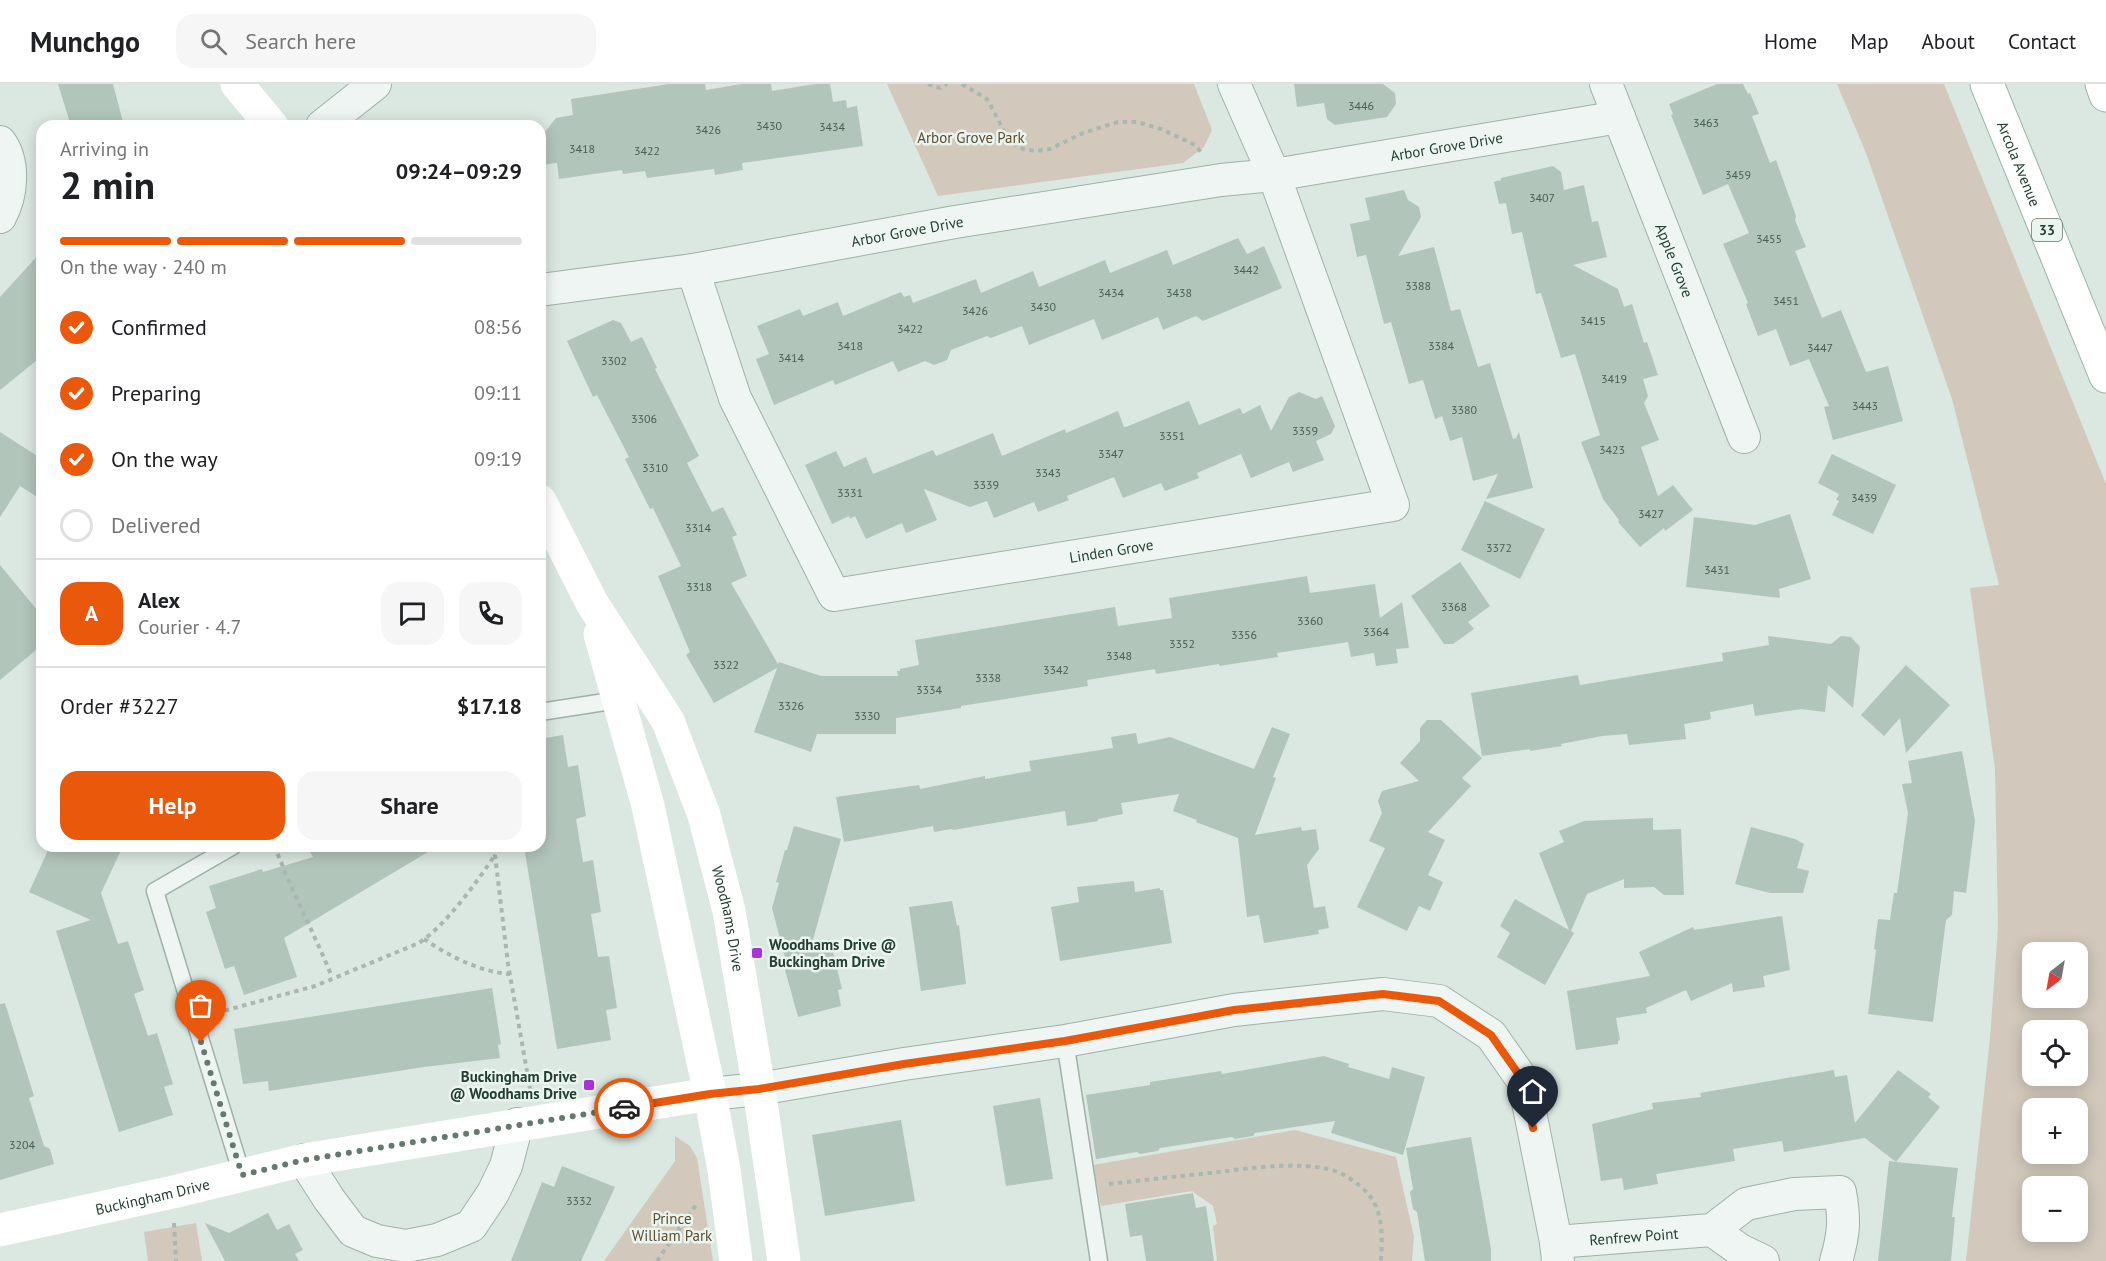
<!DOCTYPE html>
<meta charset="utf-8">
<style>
body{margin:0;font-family:"PT Sans",sans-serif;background:#f6f6f6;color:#202124;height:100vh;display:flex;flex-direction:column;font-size:22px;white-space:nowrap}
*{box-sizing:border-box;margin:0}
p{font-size:20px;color:#757577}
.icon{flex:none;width:33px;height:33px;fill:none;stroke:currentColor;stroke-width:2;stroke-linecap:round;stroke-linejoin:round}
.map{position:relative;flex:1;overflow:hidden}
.panel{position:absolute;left:36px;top:36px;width:510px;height:732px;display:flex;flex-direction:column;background:#fff;border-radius:18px;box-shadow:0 3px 15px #0003}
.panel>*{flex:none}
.needle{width:39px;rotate:211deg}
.controls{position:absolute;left:2022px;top:858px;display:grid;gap:12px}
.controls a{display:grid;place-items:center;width:66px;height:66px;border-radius:12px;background:#fff;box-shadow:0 3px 15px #0003;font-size:30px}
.pin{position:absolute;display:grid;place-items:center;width:51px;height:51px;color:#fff;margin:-62px -26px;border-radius:50% 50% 50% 0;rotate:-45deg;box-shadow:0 0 6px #0007}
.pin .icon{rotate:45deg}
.courier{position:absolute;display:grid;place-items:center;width:60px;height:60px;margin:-30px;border:4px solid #ea580c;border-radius:50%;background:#fff;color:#222;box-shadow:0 2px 8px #0007}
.summary em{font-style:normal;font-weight:700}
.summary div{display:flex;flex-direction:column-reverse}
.summary{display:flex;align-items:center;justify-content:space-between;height:102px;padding:0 24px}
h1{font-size:39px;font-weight:700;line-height:45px}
.bar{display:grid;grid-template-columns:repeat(4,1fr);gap:9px 6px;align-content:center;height:72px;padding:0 24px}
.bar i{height:8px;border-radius:4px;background:#e0e0e0}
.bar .selected{background:#ea580c}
.bar p{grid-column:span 4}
.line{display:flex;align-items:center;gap:15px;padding:0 24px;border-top:2px solid #e0e0e0}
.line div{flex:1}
.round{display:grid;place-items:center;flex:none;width:63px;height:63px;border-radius:18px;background:#f6f6f6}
ol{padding:0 24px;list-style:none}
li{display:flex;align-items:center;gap:18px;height:66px}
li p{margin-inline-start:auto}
li .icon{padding:6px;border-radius:50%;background:#ea580c;color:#fff;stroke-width:4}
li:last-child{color:#757577}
li i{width:33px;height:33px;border:3px solid #e0e0e0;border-radius:50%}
.action{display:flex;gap:12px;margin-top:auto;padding:12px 24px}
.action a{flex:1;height:69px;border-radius:18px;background:#ea580c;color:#fff;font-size:24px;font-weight:700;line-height:69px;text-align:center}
.action a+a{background:#f6f6f6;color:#202124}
header{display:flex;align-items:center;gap:36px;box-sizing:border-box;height:84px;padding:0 30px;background:#fff;border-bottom:2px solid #e0e0e0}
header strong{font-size:28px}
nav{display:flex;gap:33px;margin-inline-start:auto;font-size:21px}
.search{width:420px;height:54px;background:#f6f6f6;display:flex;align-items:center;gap:15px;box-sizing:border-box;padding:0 21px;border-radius:18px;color:#757577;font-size:22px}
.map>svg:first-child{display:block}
.green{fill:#d2c9bc;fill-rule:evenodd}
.building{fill:#b2c5bb}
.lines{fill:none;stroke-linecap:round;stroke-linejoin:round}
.lane-casing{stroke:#a0b1a9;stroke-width:19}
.street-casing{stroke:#a0b1a9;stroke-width:34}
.primary-casing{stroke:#99b4a6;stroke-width:35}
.path{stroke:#a9b7b0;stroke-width:4;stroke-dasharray:4.5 4.5;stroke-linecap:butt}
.lane{stroke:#eef5f2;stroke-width:16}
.street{stroke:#eef5f2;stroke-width:32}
.secondary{stroke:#fff;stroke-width:33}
.primary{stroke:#fff;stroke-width:33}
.done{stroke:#647a6f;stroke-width:6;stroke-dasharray:0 10.8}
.route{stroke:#ea580c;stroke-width:8}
.poi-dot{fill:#a932db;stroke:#ebf5ef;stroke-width:2}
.labels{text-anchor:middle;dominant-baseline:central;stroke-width:5;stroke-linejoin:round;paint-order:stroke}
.number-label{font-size:12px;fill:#486054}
.shield{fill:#ebf5ef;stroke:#60766a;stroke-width:1.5}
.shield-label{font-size:14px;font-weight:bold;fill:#243f31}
.park-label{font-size:15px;fill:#5c4d30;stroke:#ebf5ef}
.street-label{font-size:15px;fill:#243f31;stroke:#ebf5ef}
.poi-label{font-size:15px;font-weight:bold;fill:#243f31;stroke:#ebf5ef;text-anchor:start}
</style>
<header>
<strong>Munchgo</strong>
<div class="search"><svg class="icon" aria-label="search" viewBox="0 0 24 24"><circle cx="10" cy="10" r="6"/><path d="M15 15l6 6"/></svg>Search here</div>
<nav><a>Home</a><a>Map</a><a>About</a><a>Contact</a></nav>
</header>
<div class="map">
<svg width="2106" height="1177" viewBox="0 0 2106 1177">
<rect width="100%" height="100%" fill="#dbe7e1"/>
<g class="green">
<polygon points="887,0 1194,0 1212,46 1204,63 1183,79 938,112"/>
<path d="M 1837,0 L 1944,0 L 2106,400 L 2106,1177 L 1966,1177 L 1990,954 L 1998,844 L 1995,685 L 1970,504 L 1999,501 L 1952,315 L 1866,69 ZM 2078,868 L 2078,914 L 2032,914 L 2032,868 ZM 2032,946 L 2078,946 L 2078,992 L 2032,992 ZM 2078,1024 L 2078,1070 L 2032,1070 L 2032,1024 ZM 2078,1102 L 2078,1148 L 2032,1148 L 2032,1102 Z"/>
<polygon points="1295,1046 1396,1073 1414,1153 1412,1177 1217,1177 1213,1142 1217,1140 1213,1122 1192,1107 1101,1122 1093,1081"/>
<polygon points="675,1052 690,1062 697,1074 713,1177 604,1177 675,1077"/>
<polygon points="196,1139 202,1177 148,1177 144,1148"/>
</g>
<g class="building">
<polygon points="58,0 113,0 124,42 71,42"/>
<polygon points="669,0 705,0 706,6 742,0 771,0 772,7 815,0 830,0 833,18 846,16 847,24 857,22 863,62 742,79 743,86 715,91 714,85 647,94 645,87 623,90 622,86 559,95 557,79 540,81 540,54 556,34 573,31 571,15"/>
<polygon points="1294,0 1383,0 1395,9 1396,20 1387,33 1335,41 1327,35 1324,19 1297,23"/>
<polygon points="1717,0 1743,0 1748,10 1750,9 1759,30 1752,32 1770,79 1776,76 1796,132 1795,136 1806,163 1795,167 1822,234 1841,226 1866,288 1888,282 1903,337 1833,356 1824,323 1829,322 1809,275 1790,282 1776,245 1758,252 1746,220 1748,219 1723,160 1749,149 1728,100 1703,111 1671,31 1673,30 1669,20"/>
<polygon points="1553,82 1561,88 1564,106 1584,101 1592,138 1598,137 1607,173 1573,181 1618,205 1624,223 1632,220 1644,259 1647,258 1658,291 1643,295 1648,312 1644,319 1659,356 1641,363 1658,412 1673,401 1693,426 1665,447 1664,444 1640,463 1618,438 1619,436 1603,415 1581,358 1600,351 1575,270 1561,274 1541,209 1536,210 1522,148 1512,150 1506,119 1499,120 1494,98 1501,96 1501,94"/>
<polygon points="1404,106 1408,116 1419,123 1421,133 1398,172 1434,163 1451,227 1460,225 1478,283 1490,279 1513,355 1516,354 1519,348 1533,404 1486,415 1498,390 1473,397 1462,353 1450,357 1442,332 1435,335 1423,296 1409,300 1391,238 1384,240 1366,171 1357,173 1350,140 1370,136 1365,114"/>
<polygon points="1238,154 1247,170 1264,162 1282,204 1203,237 1196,232 1163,246 1158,233 1102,256 1094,235 1029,261 1022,242 991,254 987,252 951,266 947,276 934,281 925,277 898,288 893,277 835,301 833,296 774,321 756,275 769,270 757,242 800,225 803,232 838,218 843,232 901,208 904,213 910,211 913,219 976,195 981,209 1033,187 1039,203 1105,176 1110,189 1167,166 1173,181"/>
<polygon points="42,167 42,272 0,306 0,213"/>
<polygon points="613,236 621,239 631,258 642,253 657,284 655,285 699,372 687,379 712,428 723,423 737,451 732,453 747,492 731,499 778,580 779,578 821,592 898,592 897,587 900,587 900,585 919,581 915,556 1115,523 1118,542 1172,534 1169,514 1307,492 1310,509 1375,500 1380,534 1402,518 1409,564 1396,565 1398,579 1376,582 1374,569 1351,573 1348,558 1277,569 1278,573 1219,582 1219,580 1156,590 1155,585 1087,596 1088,602 961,622 961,624 896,634 896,650 817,650 811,668 754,648 777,584 714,619 686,571 690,568 658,492 681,482 653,424 650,425 625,375 629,373 597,311 593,313 567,257"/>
<polygon points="1299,308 1316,315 1322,312 1335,342 1331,350 1316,357 1324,376 1293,388 1289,378 1251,394 1241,370 1197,389 1199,394 1165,407 1161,399 1123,414 1114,393 1067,412 1069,416 1038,428 1034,418 994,434 987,417 970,423 924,405 937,436 906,449 902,439 866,455 855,432 850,435 849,432 832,440 805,381 836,367 844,383 866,373 873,390 933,366 936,372 993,349 1002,372 1065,345 1066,349 1118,327 1124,343 1126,343 1189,317 1199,341 1240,324 1243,330 1260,321 1271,347 1289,313"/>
<polygon points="0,348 42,375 42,416 20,402 0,433"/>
<polygon points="1832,370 1896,401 1873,450 1832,431 1839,417 1836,416 1839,410 1818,399"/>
<polygon points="1485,417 1545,445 1520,495 1461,466"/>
<polygon points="1790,430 1811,495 1779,505 1780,514 1686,503 1694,433 1755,441"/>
<polygon points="1460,478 1490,522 1468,538 1474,545 1453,560 1444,560 1411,512"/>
<polygon points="0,481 42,532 42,561 0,596"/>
<polygon points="1768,552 1831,560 1841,552 1851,553 1860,563 1853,624 1828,601 1825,628 1801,625 1755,632 1753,620 1710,628 1711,635 1708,636 1684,640 1686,655 1629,661 1627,650 1602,652 1561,660 1562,662 1530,667 1530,665 1482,672 1471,609 1578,591 1580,601 1723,577 1722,569 1769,561"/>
<polygon points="1906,581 1950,621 1906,669 1900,634 1884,652 1861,631"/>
<polygon points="1427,636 1441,636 1482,674 1462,694 1471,702 1428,748 1445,756 1428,791 1443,798 1430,827 1419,822 1407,847 1357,823 1385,764 1369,757 1382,729 1378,717 1382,707 1419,697 1400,679 1420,657 1420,644"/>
<polygon points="1272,643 1290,650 1273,693 1276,694 1255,751 1301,743 1302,747 1316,745 1319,765 1307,781 1314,824 1325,822 1329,844 1318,846 1319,850 1264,859 1259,831 1247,833 1238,754 1196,738 1197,736 1173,727 1179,710 1121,719 1123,730 1098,735 1098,737 1067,742 1065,727 953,746 952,745 934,748 933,742 844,758 836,713 919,701 920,705 985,692 985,695 1031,687 1029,677 1113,664 1111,653 1136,649 1138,660 1170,653 1254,685"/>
<polygon points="563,651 568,683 578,681 586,732 576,735 583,778 593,776 601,828 591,830 598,873 609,872 617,924 606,926 611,956 557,965 524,762 540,762 540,655"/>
<polygon points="1962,667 1975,737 1966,809 1954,807 1952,831 1946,836 1933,938 1868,930 1876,866 1874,865 1878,835 1890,836 1894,809 1897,809 1908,729 1902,700 1912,699 1908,677"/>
<polygon points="1653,734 1653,746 1681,745 1684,811 1664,811 1654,803 1624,804 1624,795 1587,810 1571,847 1574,849 1545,901 1497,873 1510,849 1500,842 1515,815 1569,846 1539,769 1564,758 1559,747 1584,737"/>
<polygon points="794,742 841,755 812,859 830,855 842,905 838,906 841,922 798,933 782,875 785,874 772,824 779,799 776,798 785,766 787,766"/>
<polygon points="1751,743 1795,755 1804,760 1797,784 1809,787 1803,809 1770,809 1735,800"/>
<polygon points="50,762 123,762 101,809 118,860 128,857 136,882 144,906 134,910 148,952 157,949 173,1000 164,1003 173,1031 119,1048 56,847 91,836 29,808"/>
<polygon points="306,762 438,762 284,854 297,893 244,911 234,882 225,885 206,828 216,824 209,802 262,785 263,788 313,773"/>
<polygon points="1134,797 1135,808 1160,804 1160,806 1163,806 1172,859 1060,877 1051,823 1079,818 1077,803"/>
<polygon points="952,817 957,842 959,841 966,900 921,907 909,823"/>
<polygon points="1782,832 1790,886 1763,892 1765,903 1733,908 1732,899 1691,917 1686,906 1646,924 1647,929 1616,934 1620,956 1618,957 1618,960 1576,966 1567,907 1650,892 1639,868 1693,843 1694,846"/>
<polygon points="492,904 501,960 498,961 500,974 424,983 269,1007 268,997 243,1000 234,945"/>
<polygon points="5,919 34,1012 29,1014 44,1062 50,1065 54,1080 0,1096 0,920"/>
<polygon points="1324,972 1349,980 1348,983 1389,995 1392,983 1425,993 1403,1071 1331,1049 1335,1037 1255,1049 1253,1052 1235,1055 1232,1053 1160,1064 1158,1067 1140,1070 1137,1068 1096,1075 1086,1011 1150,1001 1150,998 1221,987 1222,990"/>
<polygon points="1834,986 1835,993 1847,991 1855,1039 1898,986 1931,1010 1928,1013 1940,1023 1896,1078 1958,1084 1952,1133 1955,1133 1951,1177 1878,1177 1889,1077 1896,1078 1865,1054 1784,1068 1782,1057 1733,1065 1735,1077 1656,1090 1658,1100 1624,1106 1622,1094 1601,1097 1592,1040 1653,1025 1652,1019 1701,1013 1700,1009"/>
<polygon points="1040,1014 1053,1095 1006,1102 993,1022"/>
<polygon points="901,1036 915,1117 825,1132 812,1051"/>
<polygon points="1471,1053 1491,1165 1491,1177 1425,1177 1417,1128 1413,1125 1410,1108 1413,1105 1406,1064"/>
<polygon points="562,1082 615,1103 581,1177 511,1177 542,1098 554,1103"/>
<polygon points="1193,1109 1196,1124 1206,1122 1214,1177 1146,1177 1142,1151 1130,1153 1125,1120"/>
<polygon points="268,1129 277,1146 289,1140 303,1166 295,1170 299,1177 225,1177 205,1139 229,1149"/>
</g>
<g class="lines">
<g class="lane-casing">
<g id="lane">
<polyline points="540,628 618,616"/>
<polyline points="233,762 155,807 242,1091"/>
<polyline points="1065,957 1099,1177"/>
</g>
</g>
<g class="street-casing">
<g id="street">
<path id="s1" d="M 1606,0 L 1744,353"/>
<polyline points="322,42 375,0"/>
<path d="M 0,58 C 15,78 12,112 0,133"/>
<path id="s2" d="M 693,186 L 735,314 L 834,511 L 1393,421 L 1274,91 L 1234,0"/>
<path id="s3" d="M 540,206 L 693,186 L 955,138 L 1221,96 L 1274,91 L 1619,33"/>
<polyline points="710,1010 759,1005 904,980 1065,957 1234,926 1383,910 1439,917 1491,951 1524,998 1556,1158 1558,1177"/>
<polyline points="304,1076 329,1115 353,1147 377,1157 406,1162 437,1156 471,1142 493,1109 506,1082 517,1040"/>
<polyline points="1712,1146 1740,1166 1763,1177"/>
<path id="s4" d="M 1556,1158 L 1712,1146 L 1746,1120 L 1794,1110 L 1840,1108 C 1845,1136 1844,1150 1836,1177"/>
</g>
</g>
<g class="primary-casing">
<g id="primary">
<path id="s7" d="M 1987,0 L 2106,292"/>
<polyline points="2102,0 2106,11"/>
</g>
</g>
<g class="path">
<polyline points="928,0 940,4 947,0"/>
<polyline points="962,0 987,15 1010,58 1023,65 1036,67 1050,65 1083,49 1118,38 1137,38 1161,45 1195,61 1201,68"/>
<path d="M 273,762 C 281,775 284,787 290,800 C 304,831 319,861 332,893"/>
<polyline points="498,762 495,771 508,880 531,1010"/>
<path d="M 424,855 C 449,872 480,888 510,890"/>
<path d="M 216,929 L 315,902 L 419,859 C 447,840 476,799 495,771"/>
<path d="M 1109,1100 C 1145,1096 1182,1092 1218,1088 C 1253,1084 1297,1077 1332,1086 C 1344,1089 1361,1101 1369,1111 C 1384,1129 1382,1155 1381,1177"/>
<polyline points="174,1139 176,1177"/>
<polyline points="657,1177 698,1118"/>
</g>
<use href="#lane" class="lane"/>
<use href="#street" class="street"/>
<g class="secondary">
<polyline points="237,0 272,42"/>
<path id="s5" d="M 540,417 L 592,519 L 668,637 L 704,731 L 729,827 L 759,1005 L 784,1177"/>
<polyline points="600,550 648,722 710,1010 724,1086 736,1177"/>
<path id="s6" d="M 0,1146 L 173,1108 L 304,1076 L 710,1010"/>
</g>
<use href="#primary" class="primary"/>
</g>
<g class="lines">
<polyline class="done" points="201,958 242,1091 304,1076 624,1024"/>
<polyline class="route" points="624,1024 710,1010 759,1005 904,980 1065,957 1234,926 1383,910 1439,917 1491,951 1524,998 1533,1044"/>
</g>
<g class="poi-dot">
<rect x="751" y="863" width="12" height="12" rx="3"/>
<rect x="583" y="995" width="12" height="12" rx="3"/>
</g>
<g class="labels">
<g class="number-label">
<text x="1361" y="21">3446</text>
<text x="1706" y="38">3463</text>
<text x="769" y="41">3430</text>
<text x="832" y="42">3434</text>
<text x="708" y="45">3426</text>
<text x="582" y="64">3418</text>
<text x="647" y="66">3422</text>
<text x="1738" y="90">3459</text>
<text x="1542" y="113">3407</text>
<text x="1769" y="154">3455</text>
<text x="1246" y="185">3442</text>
<text x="1418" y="201">3388</text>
<text x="1111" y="208">3434</text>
<text x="1179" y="208">3438</text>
<text x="1786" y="216">3451</text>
<text x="1043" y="222">3430</text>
<text x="975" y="226">3426</text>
<text x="1593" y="236">3415</text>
<text x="910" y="244">3422</text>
<text x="850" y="261">3418</text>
<text x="1441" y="261">3384</text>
<text x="1820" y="263">3447</text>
<text x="791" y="273">3414</text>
<text x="614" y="276">3302</text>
<text x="1614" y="294">3419</text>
<text x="1865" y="321">3443</text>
<text x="1464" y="325">3380</text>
<text x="644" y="334">3306</text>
<text x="1305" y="346">3359</text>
<text x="1172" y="351">3351</text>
<text x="1612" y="365">3423</text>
<text x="1111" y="369">3347</text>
<text x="655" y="383">3310</text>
<text x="1048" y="388">3343</text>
<text x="986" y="400">3339</text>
<text x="850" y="408">3331</text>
<text x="1864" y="413">3439</text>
<text x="1651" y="429">3427</text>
<text x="698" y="443">3314</text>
<text x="1499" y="463">3372</text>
<text x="1717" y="485">3431</text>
<text x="699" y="502">3318</text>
<text x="1454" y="522">3368</text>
<text x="1310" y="536">3360</text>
<text x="1376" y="547">3364</text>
<text x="1244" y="550">3356</text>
<text x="1182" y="559">3352</text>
<text x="1119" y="571">3348</text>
<text x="726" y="580">3322</text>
<text x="1056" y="585">3342</text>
<text x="988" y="593">3338</text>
<text x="929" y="605">3334</text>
<text x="791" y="621">3326</text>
<text x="867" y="631">3330</text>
<text x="22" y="1060">3204</text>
<text x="579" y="1116">3332</text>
</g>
<rect class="shield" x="2032" y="135" width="30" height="22" rx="4.5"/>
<g class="shield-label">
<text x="2047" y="146">33</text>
</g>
<g class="park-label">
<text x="971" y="53">Arbor Grove Park</text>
<text x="672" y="1134">Prince<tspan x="672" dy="17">William Park</tspan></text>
</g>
<g class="street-label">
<text stroke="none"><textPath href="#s3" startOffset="918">Arbor Grove Drive</textPath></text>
<text stroke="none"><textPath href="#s7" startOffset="86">Arcola Avenue</textPath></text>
<text stroke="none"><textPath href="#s3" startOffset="372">Arbor Grove Drive</textPath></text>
<text stroke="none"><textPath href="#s1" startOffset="189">Apple Grove</textPath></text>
<text stroke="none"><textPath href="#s2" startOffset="636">Linden Grove</textPath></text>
<text stroke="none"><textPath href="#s5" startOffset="462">Woodhams Drive</textPath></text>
<text stroke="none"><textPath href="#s6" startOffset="156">Buckingham Drive</textPath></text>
<text stroke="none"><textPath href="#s4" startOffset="78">Renfrew Point</textPath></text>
</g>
<g class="poi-label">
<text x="769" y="860">Woodhams Drive @<tspan x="769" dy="17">Buckingham Drive</tspan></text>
<text x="577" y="992" text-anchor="end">Buckingham Drive<tspan x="577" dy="17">@ Woodhams Drive</tspan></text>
</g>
</g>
</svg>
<div class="controls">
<a><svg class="needle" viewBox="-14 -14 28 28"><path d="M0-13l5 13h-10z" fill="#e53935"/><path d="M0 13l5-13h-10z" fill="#757577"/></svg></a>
<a><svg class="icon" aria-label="locate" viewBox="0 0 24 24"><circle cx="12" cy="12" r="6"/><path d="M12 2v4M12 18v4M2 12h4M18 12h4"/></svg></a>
<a>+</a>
<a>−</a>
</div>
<div class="pin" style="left:201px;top:958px;background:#ea580c"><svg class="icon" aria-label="bag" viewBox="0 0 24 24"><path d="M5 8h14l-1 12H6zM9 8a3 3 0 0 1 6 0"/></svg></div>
<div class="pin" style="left:1533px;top:1044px;background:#1f2937"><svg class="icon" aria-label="home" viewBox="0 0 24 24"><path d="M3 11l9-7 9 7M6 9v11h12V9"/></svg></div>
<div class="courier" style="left:624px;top:1024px"><svg class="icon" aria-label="car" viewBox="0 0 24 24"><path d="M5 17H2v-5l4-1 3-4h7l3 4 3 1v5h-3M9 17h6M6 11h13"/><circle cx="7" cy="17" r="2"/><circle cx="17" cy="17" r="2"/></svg></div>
<section class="panel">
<div class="summary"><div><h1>2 min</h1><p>Arriving in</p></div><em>09:24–09:29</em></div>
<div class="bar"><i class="selected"></i><i class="selected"></i><i class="selected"></i><i></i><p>On the way · 240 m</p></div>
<ol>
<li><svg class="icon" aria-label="check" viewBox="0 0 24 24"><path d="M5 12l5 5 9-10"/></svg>Confirmed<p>08:56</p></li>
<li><svg class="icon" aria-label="check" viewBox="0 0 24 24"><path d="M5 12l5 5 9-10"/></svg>Preparing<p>09:11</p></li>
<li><svg class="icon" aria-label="check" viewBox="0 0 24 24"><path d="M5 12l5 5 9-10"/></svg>On the way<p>09:19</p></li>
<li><i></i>Delivered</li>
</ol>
<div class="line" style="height:108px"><b class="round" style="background:#ea580c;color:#fff">A</b><div><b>Alex</b><p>Courier · 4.7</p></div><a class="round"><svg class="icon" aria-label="chat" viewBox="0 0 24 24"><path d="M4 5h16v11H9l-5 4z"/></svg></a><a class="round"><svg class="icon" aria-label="phone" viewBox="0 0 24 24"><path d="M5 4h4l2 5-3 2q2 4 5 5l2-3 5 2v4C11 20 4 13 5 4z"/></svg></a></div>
<div class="line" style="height:78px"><div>Order #3227</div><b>$17.18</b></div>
<div class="action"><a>Help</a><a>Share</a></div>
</section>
</div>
